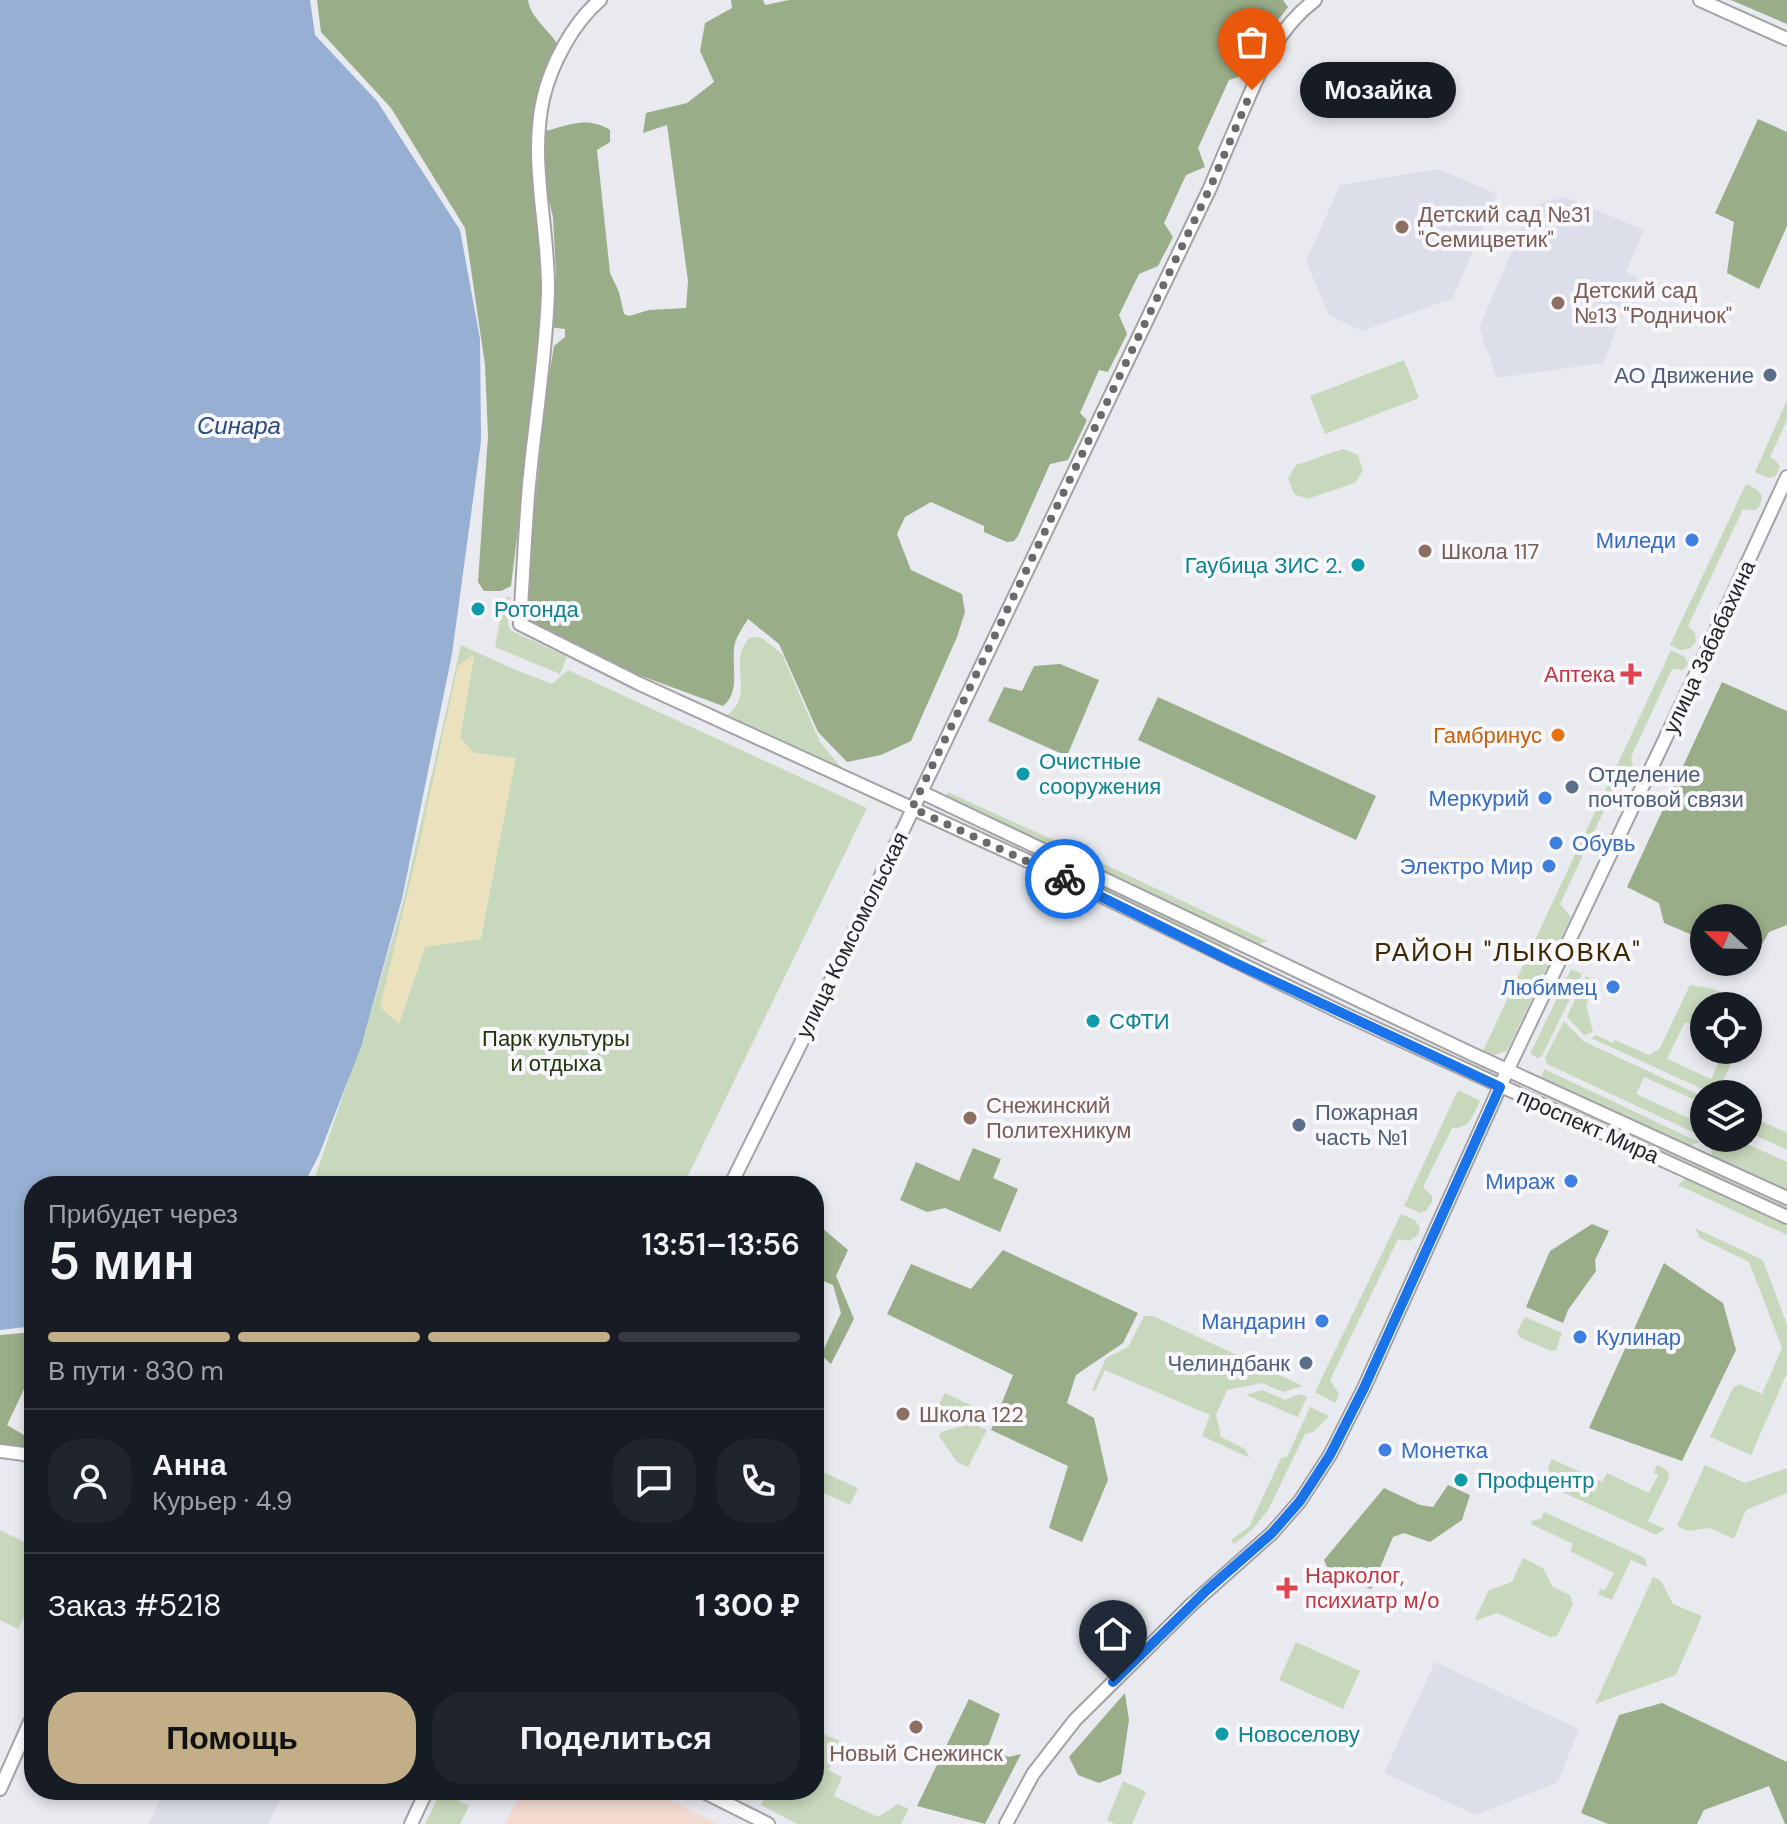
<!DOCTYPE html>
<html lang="ru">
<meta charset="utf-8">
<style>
body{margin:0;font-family:"DM Sans",sans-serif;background:#20242c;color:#f1f3f6;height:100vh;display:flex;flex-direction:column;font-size:30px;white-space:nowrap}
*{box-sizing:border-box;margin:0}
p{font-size:26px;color:#9ea1a6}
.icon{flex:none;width:44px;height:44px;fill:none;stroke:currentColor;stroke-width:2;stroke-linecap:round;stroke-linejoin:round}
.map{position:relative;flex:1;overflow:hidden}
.panel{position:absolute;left:24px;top:1176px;width:800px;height:624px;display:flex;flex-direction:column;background:#171b24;border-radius:32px;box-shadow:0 4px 12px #0003}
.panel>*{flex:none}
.needle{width:52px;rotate:292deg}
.buttons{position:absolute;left:1690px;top:904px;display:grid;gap:16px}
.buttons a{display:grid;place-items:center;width:72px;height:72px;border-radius:50%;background:#171b24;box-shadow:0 4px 12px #0003;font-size:40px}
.pin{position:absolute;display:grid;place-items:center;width:68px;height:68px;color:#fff;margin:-82px -34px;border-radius:50% 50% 50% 0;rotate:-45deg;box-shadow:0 0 8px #0007}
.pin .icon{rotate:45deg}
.courier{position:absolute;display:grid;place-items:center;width:80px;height:80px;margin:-40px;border:6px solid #1a73e8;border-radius:50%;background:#fff;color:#222;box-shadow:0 2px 10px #0007}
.bubble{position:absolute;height:56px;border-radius:28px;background:#171b24;box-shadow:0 4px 12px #0003;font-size:26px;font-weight:600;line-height:56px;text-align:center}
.overview em{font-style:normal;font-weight:600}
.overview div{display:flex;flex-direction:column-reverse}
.overview{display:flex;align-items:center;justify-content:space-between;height:136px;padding:0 24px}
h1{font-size:52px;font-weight:600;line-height:60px}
.bar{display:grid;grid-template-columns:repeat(4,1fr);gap:12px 8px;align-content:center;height:96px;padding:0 24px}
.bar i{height:10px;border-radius:6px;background:#363941}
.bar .active{background:#c2af87}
.bar p{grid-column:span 4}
.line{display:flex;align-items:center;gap:20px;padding:0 24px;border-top:2px solid #363941}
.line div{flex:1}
.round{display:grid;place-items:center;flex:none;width:84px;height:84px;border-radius:32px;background:#20242c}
.cta{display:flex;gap:16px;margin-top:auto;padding:16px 24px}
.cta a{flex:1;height:92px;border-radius:32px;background:#c2af87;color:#111;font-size:32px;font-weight:600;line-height:92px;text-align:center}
.cta a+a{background:#20242c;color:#f1f3f6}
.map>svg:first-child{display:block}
.industrial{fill:#f3dbd1}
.built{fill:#dcdeea}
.green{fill:#c8d8bc;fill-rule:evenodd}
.forest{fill:#99ad88}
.sand{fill:#ebe1bc}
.water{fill:#96afd2}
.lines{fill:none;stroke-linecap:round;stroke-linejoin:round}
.minor-casing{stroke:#a2a2a7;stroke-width:16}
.minor{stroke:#fff;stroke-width:12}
.done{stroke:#696a6c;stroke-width:8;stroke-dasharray:0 14.4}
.route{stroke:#1a73e8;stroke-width:10}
.education-dot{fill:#8d6e63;stroke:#f7f7fc;stroke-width:3}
.service-dot{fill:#5c6f8a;stroke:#f7f7fc;stroke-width:3}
.shop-dot{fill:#3f7fe0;stroke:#f7f7fc;stroke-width:3}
.culture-dot{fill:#0f9aa8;stroke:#f7f7fc;stroke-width:3}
.health-dot{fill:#e0444e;stroke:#f7f7fc;stroke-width:3}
.food-dot{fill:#e8710a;stroke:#f7f7fc;stroke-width:3}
.labels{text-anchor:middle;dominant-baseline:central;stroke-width:8;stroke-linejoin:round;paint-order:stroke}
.education-label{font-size:22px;fill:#785e54;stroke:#f7f7fc;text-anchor:start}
.service-label{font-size:22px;fill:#4e5e75;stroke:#f7f7fc;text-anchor:end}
.shop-label{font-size:22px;fill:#366cbe;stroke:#f7f7fc;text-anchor:end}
.culture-label{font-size:22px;fill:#0d838f;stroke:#f7f7fc;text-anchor:start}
.street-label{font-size:22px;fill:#242526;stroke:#f7f7fc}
.health-label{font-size:22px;fill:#be3a42;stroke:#f7f7fc;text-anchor:end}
.food-label{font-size:22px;fill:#c56008;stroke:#f7f7fc;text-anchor:end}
.park-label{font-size:22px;fill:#22360c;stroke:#f7f7fc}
.water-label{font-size:24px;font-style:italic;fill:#2a4b79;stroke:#f7f7fc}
.quarter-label{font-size:26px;letter-spacing:2px;fill:#3e2802;stroke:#f7f7fc}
</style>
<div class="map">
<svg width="1787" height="1824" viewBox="0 0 1787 1824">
<rect width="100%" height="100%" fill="#e9eaef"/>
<polygon class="industrial" points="522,1790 544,1790 557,1796 561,1790 649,1790 718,1824 505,1824"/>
<g class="built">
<polygon points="1438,169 1497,194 1453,298 1362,331 1329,315 1306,261 1340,185"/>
<polygon points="1565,197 1644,230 1626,272 1637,278 1603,363 1497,378 1479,328 1531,206"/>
<polygon points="1435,1662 1579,1729 1558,1782 1476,1815 1384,1773"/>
<polygon points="165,1790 281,1790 284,1791 268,1824 149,1824"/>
</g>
<g class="green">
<polygon points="1404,360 1419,398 1325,434 1310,396"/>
<polygon points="1787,400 1787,420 1770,457 1776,461 1780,466 1776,476 1768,478 1755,472"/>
<polygon points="1343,449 1358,455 1363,470 1355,483 1307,499 1294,494 1288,478 1296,465"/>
<path d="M 1746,484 C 1753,487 1758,489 1762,496 C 1760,511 1756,512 1743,509 L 1688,626 L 1695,633 L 1696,642 L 1689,649 L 1680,650 L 1670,645 Z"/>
<polygon points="510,597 508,624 510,630 567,657 560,674 495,647 504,598"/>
<path d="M 756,637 L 762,638 L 782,654 L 820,742 L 847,774 L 721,719 C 754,702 734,675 742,649 C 744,645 747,642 749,638 Z"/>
<path d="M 461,645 L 511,668 L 552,684 L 568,670 L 867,808 L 683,1186 L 312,1186 L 367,1026 L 403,902 ZM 474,656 L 460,738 L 474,753 L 515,759 L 481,938 L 425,947 L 399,1023 L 421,837 L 458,666 Z"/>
<polygon points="1671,650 1685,657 1688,664 1683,670 1672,669 1631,757 1633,765 1631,771 1626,768 1614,795 1619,798 1608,802 1560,904 1571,917 1507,1051 1492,1056 1482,1053"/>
<polygon points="948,792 1060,843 1057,849 945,798"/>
<polygon points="1068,847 1267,941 1258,945 1070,856"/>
<polygon points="1067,869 1231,945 1229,949 1065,872"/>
<polygon points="1571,969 1582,974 1542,1056 1538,1058 1530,1054"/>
<polygon points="1586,976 1596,981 1586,1005 1593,1032 1584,1035 1567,1017"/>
<polygon points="1690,985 1711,988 1756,1008 1748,1026 1748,1006 1736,1006 1721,1000 1718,1006 1704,1006 1704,1027 1685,1022 1667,1059 1711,1079 1724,1050 1735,1054 1717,1094 1713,1094 1591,1038 1596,1035 1613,1043 1615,1040 1649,1055 1660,1048"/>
<polygon points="1564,1021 1583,1041 1704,1097 1704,1104 1644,1077 1636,1094 1704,1125 1703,1137 1547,1064 1545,1058"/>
<polygon points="1544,1069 1699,1142 1688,1147 1541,1079"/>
<polygon points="1536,1086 1787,1204 1787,1210 1533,1091"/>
<path d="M 1458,1090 L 1480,1101 C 1473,1115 1470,1129 1452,1128 L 1423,1187 L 1432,1196 L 1432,1202 L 1426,1211 L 1420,1213 L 1404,1206 Z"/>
<polygon points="1748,1115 1787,1133 1787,1150 1748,1132"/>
<polygon points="1715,1138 1734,1138 1787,1162 1787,1193 1713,1160 1711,1147"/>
<polygon points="1687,1177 1787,1224 1787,1235 1678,1185"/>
<polygon points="1401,1214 1415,1220 1420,1228 1418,1235 1409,1241 1398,1239 1330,1380 1339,1394 1335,1403 1315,1392"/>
<polygon points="1695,1228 1763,1260 1787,1325 1787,1373 1751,1455 1710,1437 1733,1388 1739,1384 1762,1394 1782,1348 1749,1262 1700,1238"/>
<polygon points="1144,1316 1153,1316 1303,1386 1283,1392 1262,1383 1227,1390 1216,1415 1221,1437 1245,1449 1250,1458 1202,1436 1210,1415 1105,1370 1095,1391 1092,1390 1106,1358 1128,1347"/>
<polygon points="1525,1317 1562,1333 1556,1350 1551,1351 1519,1337 1517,1332"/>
<polygon points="1262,1390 1285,1400 1299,1394 1307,1397 1298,1417 1246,1395"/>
<polygon points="945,1393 979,1409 977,1414 951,1422 934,1413"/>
<polygon points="1310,1407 1329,1416 1313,1432 1305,1434 1268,1510 1252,1530 1234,1544 1231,1540 1249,1527 1281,1458 1287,1457"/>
<polygon points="972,1423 987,1430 968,1467 957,1462 939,1436 941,1432"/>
<path d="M 1552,1459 L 1602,1482 L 1607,1473 L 1649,1493 L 1658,1475 L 1654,1473 L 1657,1465 C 1664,1468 1669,1470 1669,1478 L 1648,1521 L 1665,1529 L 1656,1535 L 1554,1488 L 1548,1468 Z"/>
<polygon points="1705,1465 1745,1483 1787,1468 1787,1493 1746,1510 1734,1539 1710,1528 1687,1531 1677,1526"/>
<polygon points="823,1472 858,1488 850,1505 815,1489"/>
<polygon points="1544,1512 1645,1558 1647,1567 1631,1560 1612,1600 1598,1594 1600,1589 1605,1590 1614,1573 1570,1551 1573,1544 1531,1524 1533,1520 1541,1519"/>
<polygon points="0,1530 34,1547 34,1596 18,1629 0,1620"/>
<polygon points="1523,1558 1543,1568 1553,1587 1570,1595 1573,1604 1557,1636 1550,1637 1498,1613 1477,1620 1475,1619 1489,1590 1512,1582"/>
<polygon points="1653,1577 1661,1581 1673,1604 1702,1616 1676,1675 1595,1704"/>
<polygon points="1296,1642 1360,1671 1343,1709 1279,1680"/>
<polygon points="814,1730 842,1742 828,1770 842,1777 834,1796 878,1817 898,1804 909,1809 901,1824 797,1824 761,1805 768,1790 814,1790"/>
<polygon points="1123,1781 1146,1792 1132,1824 1115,1824 1107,1820"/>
<polygon points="441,1792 469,1806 460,1824 425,1824"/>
</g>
<g class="forest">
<path d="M 317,0 L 528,0 C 530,17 549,30 559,46 L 540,92 L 531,129 L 531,165 L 540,221 L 543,274 L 542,332 L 511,586 L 501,591 L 484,591 L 478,582 L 488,436 L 485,365 L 465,228 L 391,108 L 321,32 Z"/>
<path d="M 731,0 L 763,0 L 765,5 L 789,0 L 1283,0 L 1288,7 L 1267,35 L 1248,74 L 1229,80 L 1198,148 L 1205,167 L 1186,175 L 1164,223 L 1173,237 L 1158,266 L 1139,274 L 1119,315 L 1127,334 L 1108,372 L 1099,370 L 1080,413 L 1087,420 L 1068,460 L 1050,464 L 1018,536 L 1014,541 L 1007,542 L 984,532 L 984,526 L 931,502 L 905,517 L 897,534 L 911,570 L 962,594 L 965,612 L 957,637 L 911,741 L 881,755 L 847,762 L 818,732 L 779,644 L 748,619 C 744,626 737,635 735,643 C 730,664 742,690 723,706 L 620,668 L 570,645 L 524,616 L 546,394 L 554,346 L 565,337 L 565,329 L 548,327 L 556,274 L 553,217 L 540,163 L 542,132 C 567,126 587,115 610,130 L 610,142 L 597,150 L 610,273 L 619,292 L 624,314 L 629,316 L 649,310 L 686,308 L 688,281 L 667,125 L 643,133 L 646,113 L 687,103 L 714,82 L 700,51 L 705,23 L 732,8 Z"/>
<polygon points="1731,0 1787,0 1787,24"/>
<polygon points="1758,119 1787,132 1787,226 1759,289 1727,273 1734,222 1715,213"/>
<polygon points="1060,664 1099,680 1067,756 988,721 1004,687 1022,691 1034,666"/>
<polygon points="1722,682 1787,711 1787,925 1769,932 1759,950 1748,951 1748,918 1704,918 1704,940 1664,923 1659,903 1627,887"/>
<polygon points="1158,697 1376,796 1356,840 1138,740"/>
<polygon points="973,1148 1001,1159 993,1178 1018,1189 1000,1232 945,1208 927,1212 900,1200 916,1162 959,1181"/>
<polygon points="814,1221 848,1250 836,1276 854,1319 831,1364 821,1355 841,1313 833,1285 814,1277"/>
<polygon points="1592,1224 1609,1231 1595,1260 1596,1271 1568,1310 1563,1323 1526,1307 1550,1251"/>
<polygon points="1003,1250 1138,1313 1123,1343 1076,1375 1067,1403 1094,1418 1108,1480 1082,1542 1049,1528 1068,1466 991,1430 1013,1375 887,1314 911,1264 971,1289"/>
<polygon points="1664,1263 1723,1303 1736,1350 1682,1461 1589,1428"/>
<polygon points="34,1332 34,1368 7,1425 34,1441 34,1456 17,1447 0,1445 0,1335"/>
<polygon points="1448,1485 1470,1495 1462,1520 1430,1542 1404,1533 1393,1537 1371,1589 1329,1572 1324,1560 1384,1488 1420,1505 1433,1507"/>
<polygon points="1125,1693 1129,1720 1121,1774 1099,1783 1078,1775 1069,1757"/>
<polygon points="969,1699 1000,1714 987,1749 1009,1757 1021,1754 985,1824 917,1806"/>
<polygon points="1662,1703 1787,1762 1787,1824 1785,1824 1769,1786 1704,1810 1697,1824 1608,1824 1581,1813 1619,1715"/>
</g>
<polygon class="sand" points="474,654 460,738 474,753 516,758 480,939 425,947 399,1024 380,1007 421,837 458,666"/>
<polygon class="water" points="0,0 310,0 315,35 377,101 460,230 480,339 481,441 452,654 402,899 361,1047 319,1155 303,1186 34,1186 34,1326 0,1330"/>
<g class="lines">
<g class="minor-casing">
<g id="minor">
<path d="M 600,0 C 573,23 551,64 543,99 C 529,162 549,228 548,292 C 546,357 535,420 529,485 C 525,531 523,578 520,624 L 640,684 L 1052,872 L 1342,1013 L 1787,1217"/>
<polyline points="1700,0 1787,39"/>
<polyline points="921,792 1472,1054 1787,1198"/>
<path d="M 730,1186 L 800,1045 L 1210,188 C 1221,161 1233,134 1244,108 C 1262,66 1278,28 1315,0"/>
<polyline points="0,1451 24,1454 34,1459"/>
<polyline points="0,1789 34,1713"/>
<polyline points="700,1790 768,1824"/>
<polyline points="411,1824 427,1790"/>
<polyline points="1006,1824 1033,1774 1075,1720 1191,1605 1272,1533 1300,1501 1330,1455 1364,1388 1508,1069 1696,674 1787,477"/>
</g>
</g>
<use href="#minor" class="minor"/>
</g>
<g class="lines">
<polyline class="done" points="1065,879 912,808 1210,188 1252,90"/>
<polyline class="route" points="1065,879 1233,962 1500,1087 1364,1388 1330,1455 1300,1501 1272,1533 1207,1590 1113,1682"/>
</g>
<g class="education-dot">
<circle cx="1402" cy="227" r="8"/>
<circle cx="1558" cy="303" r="8"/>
<circle cx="1425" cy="551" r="8"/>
<circle cx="970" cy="1118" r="8"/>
<circle cx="903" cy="1414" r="8"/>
<circle cx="916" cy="1727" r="8"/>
</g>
<g class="service-dot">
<circle cx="1770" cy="375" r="8"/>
<circle cx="1572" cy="787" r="8"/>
<circle cx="1299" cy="1125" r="8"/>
<circle cx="1306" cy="1363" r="8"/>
</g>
<g class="shop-dot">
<circle cx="1692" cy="540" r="8"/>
<circle cx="1545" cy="798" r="8"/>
<circle cx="1556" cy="843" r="8"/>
<circle cx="1549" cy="866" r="8"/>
<circle cx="1613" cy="987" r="8"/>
<circle cx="1571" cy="1181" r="8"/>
<circle cx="1322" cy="1321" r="8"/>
<circle cx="1580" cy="1337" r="8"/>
<circle cx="1385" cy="1450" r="8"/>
</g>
<g class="culture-dot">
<circle cx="1358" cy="565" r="8"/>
<circle cx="478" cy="609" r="8"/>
<circle cx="1023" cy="774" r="8"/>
<circle cx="1093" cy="1021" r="8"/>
<circle cx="1461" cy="1480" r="8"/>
<circle cx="1222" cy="1734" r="8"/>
</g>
<g class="health-dot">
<path d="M1627 662h8v8h8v8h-8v8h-8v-8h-8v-8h8z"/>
<path d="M1283 1576h8v8h8v8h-8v8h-8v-8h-8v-8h8z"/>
</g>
<circle class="food-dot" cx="1558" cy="735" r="8"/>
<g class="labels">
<g class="education-label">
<text x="1418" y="214">Детский сад №31<tspan x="1418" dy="25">"Семицветик"</tspan></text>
<text x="1574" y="290">Детский сад<tspan x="1574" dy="25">№13 "Родничок"</tspan></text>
<text x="1441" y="551">Школа 117</text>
<text x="986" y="1105">Снежинский<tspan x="986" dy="25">Политехникум</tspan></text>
<text x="919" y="1414">Школа 122</text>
<text x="916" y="1753" text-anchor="middle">Новый Снежинск</text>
</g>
<g class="service-label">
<text x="1754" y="375">АО Движение</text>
<text x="1588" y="774" text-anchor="start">Отделение<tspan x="1588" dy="25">почтовой связи</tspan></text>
<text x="1315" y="1112" text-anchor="start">Пожарная<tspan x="1315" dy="25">часть №1</tspan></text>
<text x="1290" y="1363">Челиндбанк</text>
</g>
<g class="shop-label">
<text x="1676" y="540">Миледи</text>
<text x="1529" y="798">Меркурий</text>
<text x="1572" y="843" text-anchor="start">Обувь</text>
<text x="1533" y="866">Электро Мир</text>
<text x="1597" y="987">Любимец</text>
<text x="1555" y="1181">Мираж</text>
<text x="1306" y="1321">Мандарин</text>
<text x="1596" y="1337" text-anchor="start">Кулинар</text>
<text x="1401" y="1450" text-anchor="start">Монетка</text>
</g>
<g class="culture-label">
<text x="1342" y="565" text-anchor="end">Гаубица ЗИС 2.</text>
<text x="494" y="609">Ротонда</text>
<text x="1039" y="761">Очистные<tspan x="1039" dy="25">сооружения</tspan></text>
<text x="1109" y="1021">СФТИ</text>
<text x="1477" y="1480">Профцентр</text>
<text x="1238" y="1734">Новоселову</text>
</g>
<g class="street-label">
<text transform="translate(1709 647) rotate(-65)">улица Забабахина</text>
<text transform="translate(852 935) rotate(-64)">улица Комсомольская</text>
<text transform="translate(1588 1126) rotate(24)">проспект Мира</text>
</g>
<g class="health-label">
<text x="1615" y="674">Аптека</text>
<text x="1305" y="1575" text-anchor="start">Нарколог,<tspan x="1305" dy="25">психиатр м/о</tspan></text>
</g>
<g class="food-label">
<text x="1542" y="735">Гамбринус</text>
</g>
<g class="park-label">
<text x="556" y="1038">Парк культуры<tspan x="556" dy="25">и отдыха</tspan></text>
</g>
<g class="water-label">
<text x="239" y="425">Синара</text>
</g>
<g class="quarter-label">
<text x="1508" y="952">РАЙОН "ЛЫКОВКА"</text>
</g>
</g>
</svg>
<div class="buttons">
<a><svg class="needle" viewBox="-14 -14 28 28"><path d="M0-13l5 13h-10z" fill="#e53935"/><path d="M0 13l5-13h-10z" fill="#9ea1a6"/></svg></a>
<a><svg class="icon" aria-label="locate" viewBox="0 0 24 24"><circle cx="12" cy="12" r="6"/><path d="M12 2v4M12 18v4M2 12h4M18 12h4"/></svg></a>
<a><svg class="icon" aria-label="layers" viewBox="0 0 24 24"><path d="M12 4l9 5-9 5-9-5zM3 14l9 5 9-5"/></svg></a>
</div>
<div class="pin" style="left:1252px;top:90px;background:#ea580c"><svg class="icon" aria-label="bag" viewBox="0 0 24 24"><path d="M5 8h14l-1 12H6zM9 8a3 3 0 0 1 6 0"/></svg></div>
<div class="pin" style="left:1113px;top:1682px;background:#1f2937"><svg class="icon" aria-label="home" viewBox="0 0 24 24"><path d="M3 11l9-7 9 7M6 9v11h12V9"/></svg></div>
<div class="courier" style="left:1065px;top:879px"><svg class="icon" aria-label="bike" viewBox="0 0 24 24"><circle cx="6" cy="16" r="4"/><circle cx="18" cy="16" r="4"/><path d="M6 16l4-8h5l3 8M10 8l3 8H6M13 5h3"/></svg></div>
<div class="bubble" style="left:1300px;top:62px;width:156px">Мозайка</div>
<section class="panel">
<div class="overview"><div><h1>5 мин</h1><p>Прибудет через</p></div><em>13:51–13:56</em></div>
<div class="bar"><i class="active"></i><i class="active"></i><i class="active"></i><i></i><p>В пути · 830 m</p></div>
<div class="line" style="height:144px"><a class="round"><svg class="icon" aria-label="person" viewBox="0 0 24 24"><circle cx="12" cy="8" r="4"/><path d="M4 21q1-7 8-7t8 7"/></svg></a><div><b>Анна</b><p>Курьер · 4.9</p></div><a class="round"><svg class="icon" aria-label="chat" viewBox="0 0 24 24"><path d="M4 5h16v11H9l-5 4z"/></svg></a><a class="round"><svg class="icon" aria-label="phone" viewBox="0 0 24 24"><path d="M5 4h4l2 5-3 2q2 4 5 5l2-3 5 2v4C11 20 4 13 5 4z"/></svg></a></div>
<div class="line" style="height:104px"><div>Заказ #5218</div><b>1 300 ₽</b></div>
<div class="cta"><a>Помощь</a><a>Поделиться</a></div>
</section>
</div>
